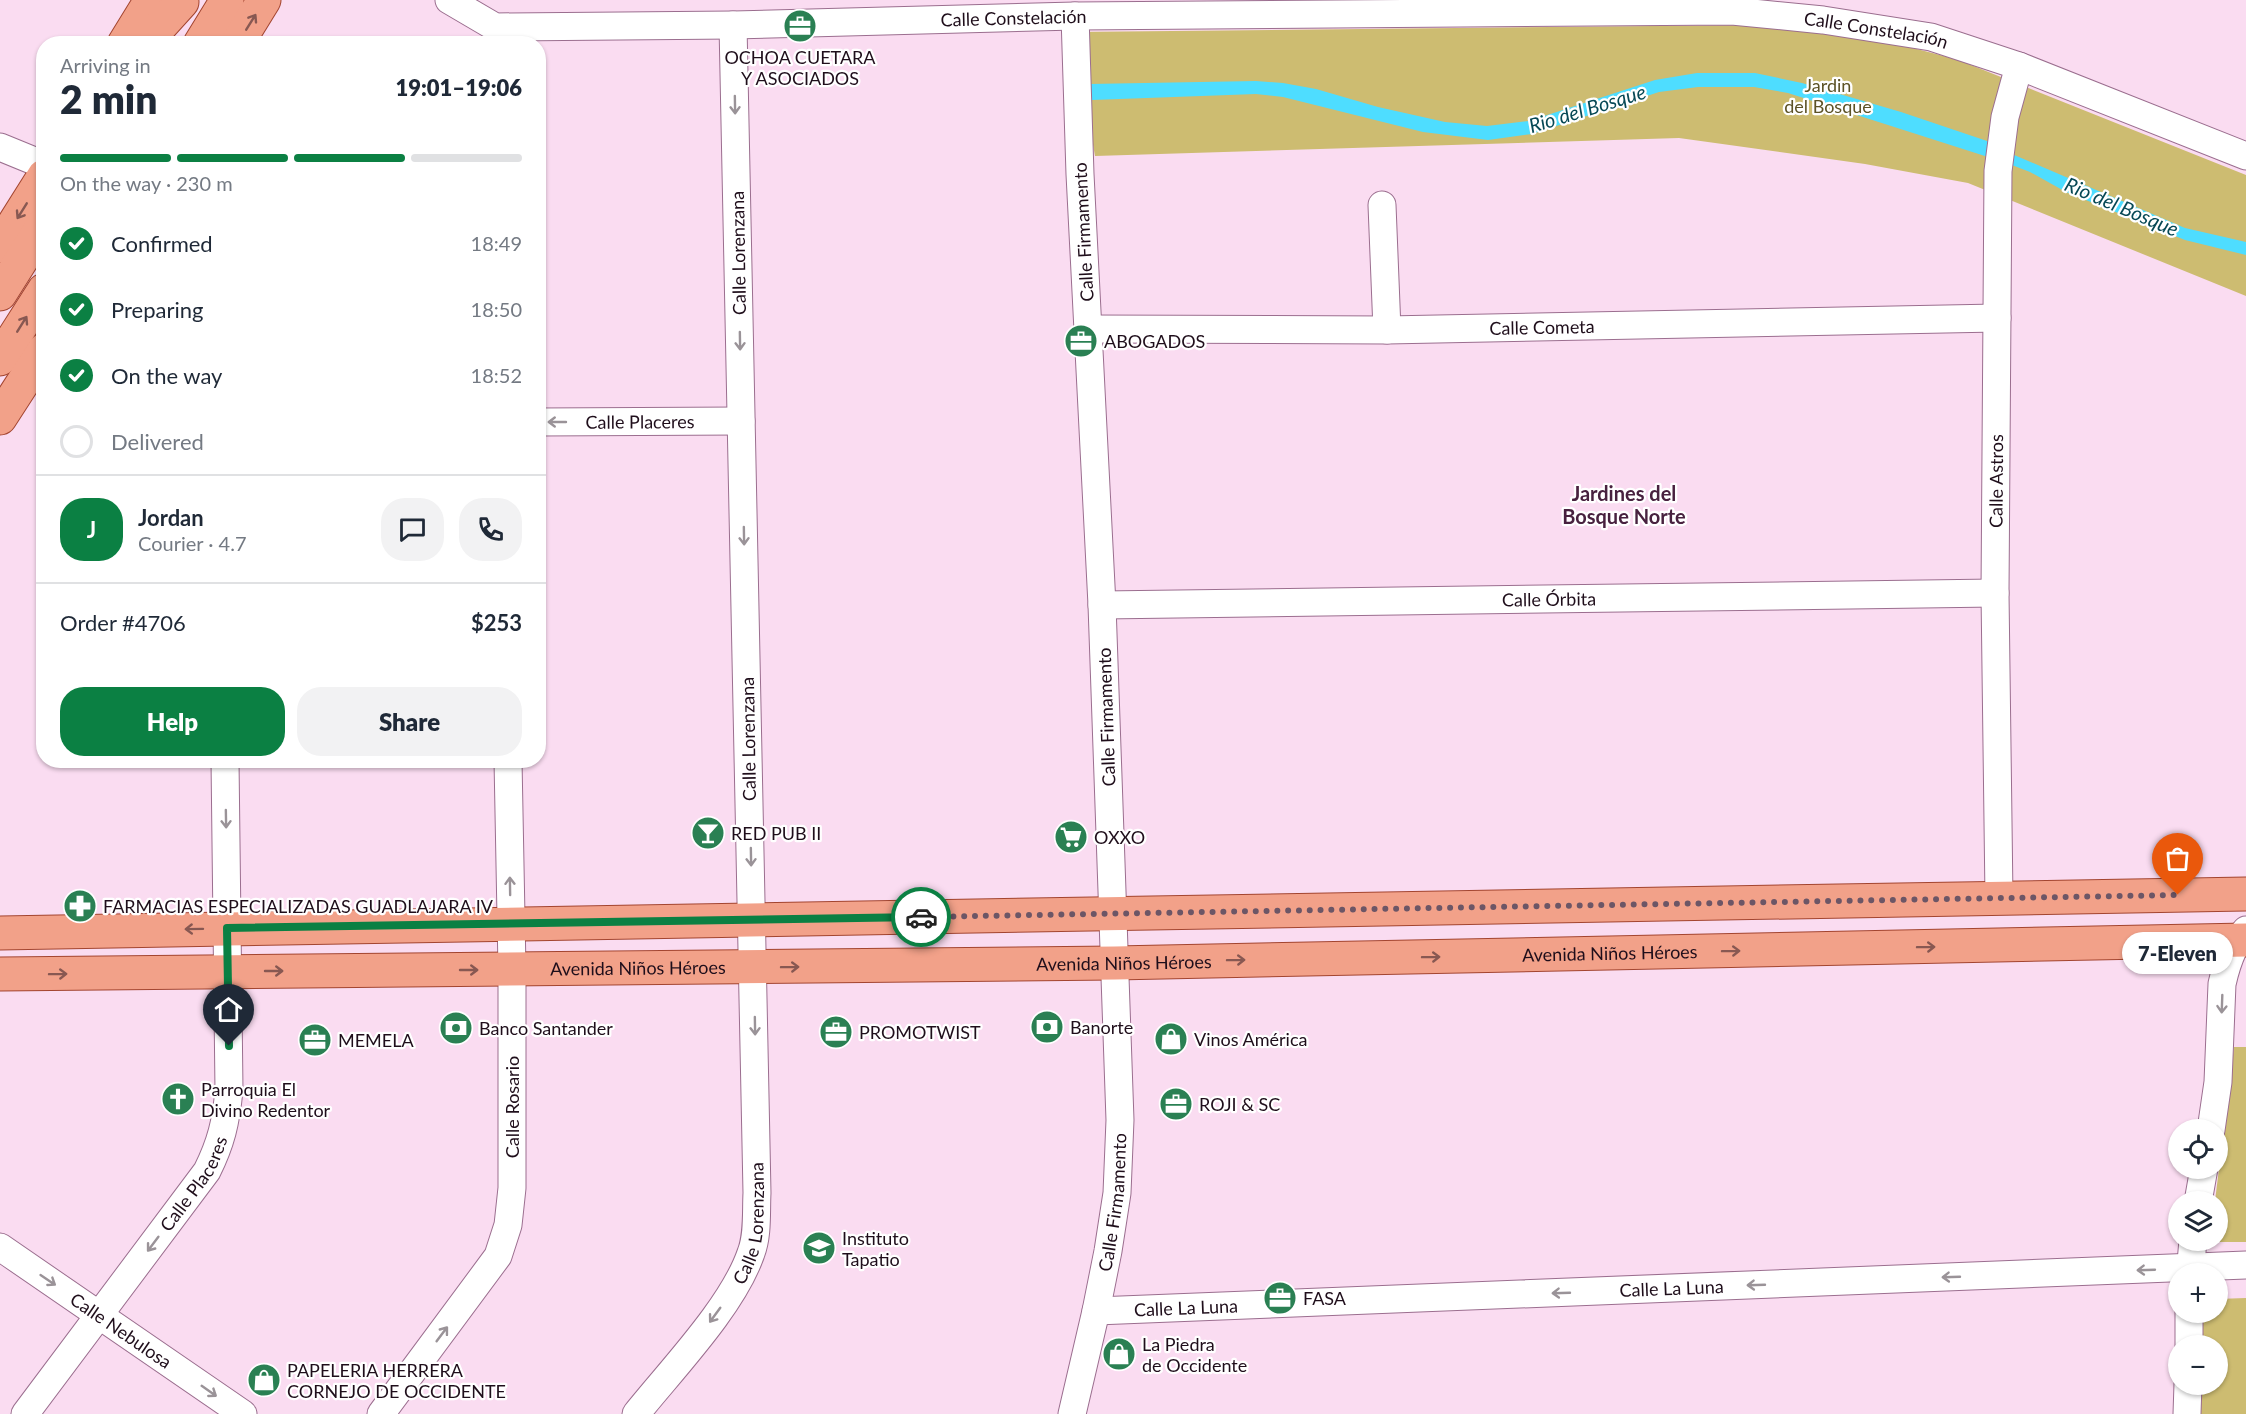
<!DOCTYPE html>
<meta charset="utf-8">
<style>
body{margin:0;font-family:Lato,sans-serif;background:#f2f2f3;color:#1f2937;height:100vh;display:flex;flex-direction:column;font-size:22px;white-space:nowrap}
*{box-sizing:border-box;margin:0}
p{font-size:20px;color:#747a83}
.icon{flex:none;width:33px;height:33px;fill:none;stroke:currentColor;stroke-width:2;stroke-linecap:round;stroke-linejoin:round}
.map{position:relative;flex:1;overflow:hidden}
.side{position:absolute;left:36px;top:36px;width:510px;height:732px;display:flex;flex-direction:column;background:#fff;border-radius:24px;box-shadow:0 2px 4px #0004}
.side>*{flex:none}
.tools{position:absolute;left:2168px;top:1119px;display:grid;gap:12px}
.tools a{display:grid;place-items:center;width:60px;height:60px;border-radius:50%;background:#fff;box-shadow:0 2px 4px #0004;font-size:30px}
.pin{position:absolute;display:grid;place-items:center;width:51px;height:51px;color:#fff;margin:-62px -26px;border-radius:50% 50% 50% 0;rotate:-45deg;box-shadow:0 0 6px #0007}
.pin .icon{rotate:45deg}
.courier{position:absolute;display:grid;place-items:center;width:60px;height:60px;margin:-30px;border:4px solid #0b8043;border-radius:50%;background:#fff;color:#222;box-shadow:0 2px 8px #0007}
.bubble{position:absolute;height:42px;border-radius:21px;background:#fff;box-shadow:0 2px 4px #0004;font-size:20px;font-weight:800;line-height:42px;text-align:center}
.overview em{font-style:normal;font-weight:800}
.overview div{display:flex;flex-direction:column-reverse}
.overview{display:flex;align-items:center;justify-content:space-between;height:102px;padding:0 24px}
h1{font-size:39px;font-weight:800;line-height:45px}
.bar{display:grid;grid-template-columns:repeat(4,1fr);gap:9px 6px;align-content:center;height:72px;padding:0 24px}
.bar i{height:8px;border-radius:4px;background:#e0e1e3}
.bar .selected{background:#0b8043}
.bar p{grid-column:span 4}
.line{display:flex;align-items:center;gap:15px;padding:0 24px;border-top:2px solid #e0e1e3}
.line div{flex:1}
.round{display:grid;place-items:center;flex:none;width:63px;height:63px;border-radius:24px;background:#f2f2f3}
ol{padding:0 24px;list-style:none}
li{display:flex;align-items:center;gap:18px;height:66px}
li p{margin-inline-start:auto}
li .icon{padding:6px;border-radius:50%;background:#0b8043;color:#fff;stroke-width:4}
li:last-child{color:#747a83}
li i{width:33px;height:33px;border:3px solid #e0e1e3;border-radius:50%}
.button{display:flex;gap:12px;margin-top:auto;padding:12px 24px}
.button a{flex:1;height:69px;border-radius:24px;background:#0b8043;color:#fff;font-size:24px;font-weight:800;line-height:69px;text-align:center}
.button a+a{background:#f2f2f3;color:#1f2937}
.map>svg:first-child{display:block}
.green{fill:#cdbc71}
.water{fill:#4eddff}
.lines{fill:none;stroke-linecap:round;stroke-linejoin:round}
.minor-casing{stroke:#9b6e8f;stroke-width:29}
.major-casing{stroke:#a34530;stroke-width:35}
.minor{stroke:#fff;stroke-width:27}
.major{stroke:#f2a189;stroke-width:33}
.oneway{stroke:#885852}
.oneway2{stroke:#9a9398}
.done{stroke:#6c5666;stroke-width:6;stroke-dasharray:0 10.8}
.route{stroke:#0b8043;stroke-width:8}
.labels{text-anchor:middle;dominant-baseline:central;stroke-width:4.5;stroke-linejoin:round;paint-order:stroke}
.street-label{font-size:18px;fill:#1f0e1b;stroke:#fff}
.poi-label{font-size:18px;fill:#1f0e1b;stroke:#fff;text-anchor:start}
.park-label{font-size:18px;fill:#5c5226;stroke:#fff}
.water-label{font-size:20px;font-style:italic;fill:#064855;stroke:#fff}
.neighbourhood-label{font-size:20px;font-weight:bold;fill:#48213f;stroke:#fff}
</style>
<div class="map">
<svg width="2246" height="1414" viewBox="0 0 2246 1414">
<rect width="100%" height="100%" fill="#fadcf1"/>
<g class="green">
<path d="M 1755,25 C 1827,32 1897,40 1966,63 L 2246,175 L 2246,296 L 1968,183 L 1865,164 L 1679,138 L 1095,156 L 1073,32 Z"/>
<polygon points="2234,1047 2246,1047 2246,1242 2210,1242 2217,1240 2217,1202 2215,1201"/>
<polygon points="2246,1298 2246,1414 2201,1414 2201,1385 2217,1384 2217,1346 2201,1345 2201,1313 2217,1312 2217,1299"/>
</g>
<g class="water">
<polygon points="1697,73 1755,73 1802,83 1901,112 1993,143 1988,157 1788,93 1754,87 1698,87 1659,92 1532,134 1488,140 1423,132 1283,97 1256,94 1092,100 1089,84 1256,81 1283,83 1316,89 1378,107 1445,122 1487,126 1529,121 1655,80"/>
<polygon points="2005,151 2185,228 2246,242 2246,255 2185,240 2066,192 2030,172 2004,162"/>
</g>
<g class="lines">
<g class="minor-casing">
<g id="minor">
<path id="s1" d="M 449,0 L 495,27 L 733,25 L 1075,16 L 1732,11 L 1823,20 L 1931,37 L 2019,66 L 2246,156"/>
<polyline points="0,147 44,165"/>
<polyline points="1382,205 1387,330"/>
<path id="s2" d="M 1088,329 L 1387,330 L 1997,318"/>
<path id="s3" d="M 538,422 L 741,421"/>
<path id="s4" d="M 1102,605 L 1995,593"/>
<path id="s5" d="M 1999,898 L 1995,593 L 1998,171 L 2005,117 L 2019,66"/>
<path d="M 2211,1130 L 2218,1082 L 2222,984 C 2226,966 2233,944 2246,930"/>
<polyline points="2198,1202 2204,1168"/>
<path id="s6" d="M 0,1247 L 243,1414"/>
<polyline points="2190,1274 2193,1240"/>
<path id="s7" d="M 1096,1311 L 2246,1265"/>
<polyline points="2189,1346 2189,1312"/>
<path id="s8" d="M 25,1414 L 207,1171 C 221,1143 226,1122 229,1090 L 225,760"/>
<polyline points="381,1414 498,1256 508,1225 512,1188 512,969 508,760"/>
<path id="s9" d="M 636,1414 C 672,1369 733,1306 751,1253 C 758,1235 756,1212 757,1193 L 733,25"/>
<path id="s10" d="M 1072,1414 L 1096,1311 L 1108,1251 L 1117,1193 L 1120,1120 L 1102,605 L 1080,174 L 1075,16"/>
<polyline points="2187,1414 2188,1384"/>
</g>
</g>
<g class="major-casing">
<g id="major">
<polyline points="124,44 151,0"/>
<polyline points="144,44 182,2"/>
<polyline points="200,44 227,0"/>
<polyline points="237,44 264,0"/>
<polyline points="0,246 44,176"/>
<polyline points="0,294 44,224"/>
<polyline points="0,359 44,290"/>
<polyline points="0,418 44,350"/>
<polyline points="0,933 2246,894"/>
<path id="s11" d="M 0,974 L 1115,963 L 2246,940"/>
</g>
</g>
<use href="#minor" class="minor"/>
<use href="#major" class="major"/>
</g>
<defs><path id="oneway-shaft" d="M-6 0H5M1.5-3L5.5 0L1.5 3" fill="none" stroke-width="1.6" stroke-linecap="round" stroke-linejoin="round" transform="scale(1.5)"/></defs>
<g class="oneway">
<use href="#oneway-shaft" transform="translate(251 22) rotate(-58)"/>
<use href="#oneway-shaft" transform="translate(22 211) rotate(122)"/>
<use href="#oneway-shaft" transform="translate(22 324) rotate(-58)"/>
<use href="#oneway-shaft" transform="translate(194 929) rotate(179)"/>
<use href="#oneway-shaft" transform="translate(1926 947) rotate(-1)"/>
<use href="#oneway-shaft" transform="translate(1731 951) rotate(-1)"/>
<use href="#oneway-shaft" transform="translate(1431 957) rotate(-1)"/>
<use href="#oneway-shaft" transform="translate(1236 960) rotate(-1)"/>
<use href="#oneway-shaft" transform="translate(790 967) rotate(-1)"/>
<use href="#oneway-shaft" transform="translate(469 970)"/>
<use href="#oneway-shaft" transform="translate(274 971)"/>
<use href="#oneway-shaft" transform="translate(58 974) rotate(-1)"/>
</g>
<g class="oneway2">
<use href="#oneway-shaft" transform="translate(735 105) rotate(89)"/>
<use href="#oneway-shaft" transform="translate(740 341) rotate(89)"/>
<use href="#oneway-shaft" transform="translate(557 422) rotate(180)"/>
<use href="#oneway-shaft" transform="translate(744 536) rotate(89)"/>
<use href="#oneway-shaft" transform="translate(226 819) rotate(89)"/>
<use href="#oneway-shaft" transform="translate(751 857) rotate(89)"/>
<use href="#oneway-shaft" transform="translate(510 886) rotate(-91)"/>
<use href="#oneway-shaft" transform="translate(2222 1004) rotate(92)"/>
<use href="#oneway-shaft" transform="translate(755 1026) rotate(89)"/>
<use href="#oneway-shaft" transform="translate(153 1244) rotate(127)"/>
<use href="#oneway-shaft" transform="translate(2146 1270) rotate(178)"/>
<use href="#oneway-shaft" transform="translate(1951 1277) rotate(178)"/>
<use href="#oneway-shaft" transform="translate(48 1280) rotate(34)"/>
<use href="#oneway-shaft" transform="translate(1756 1285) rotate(178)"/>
<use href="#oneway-shaft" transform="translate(1561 1293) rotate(178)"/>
<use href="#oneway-shaft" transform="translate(715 1315) rotate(126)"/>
<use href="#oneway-shaft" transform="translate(442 1334) rotate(-53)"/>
<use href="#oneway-shaft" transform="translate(209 1391) rotate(35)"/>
</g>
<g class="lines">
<polyline class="done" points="921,917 2178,895"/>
<polyline class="route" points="229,1046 227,928 921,917"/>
</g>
<defs>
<g id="office-disc" transform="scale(1.725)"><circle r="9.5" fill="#2a8053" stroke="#fff"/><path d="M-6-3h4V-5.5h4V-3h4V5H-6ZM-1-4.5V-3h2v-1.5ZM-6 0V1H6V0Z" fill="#fff"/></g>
<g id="bar-disc" transform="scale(1.725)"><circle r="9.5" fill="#2a8053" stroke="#fff"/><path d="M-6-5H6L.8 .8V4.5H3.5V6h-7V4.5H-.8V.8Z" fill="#fff"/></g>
<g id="supermarket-disc" transform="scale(1.725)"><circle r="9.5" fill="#2a8053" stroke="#fff"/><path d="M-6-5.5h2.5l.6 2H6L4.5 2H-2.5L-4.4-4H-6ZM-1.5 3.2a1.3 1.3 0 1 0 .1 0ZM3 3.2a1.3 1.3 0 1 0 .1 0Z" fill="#fff"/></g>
<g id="pharmacy-disc" transform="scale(1.725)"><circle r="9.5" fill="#2a8053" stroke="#fff"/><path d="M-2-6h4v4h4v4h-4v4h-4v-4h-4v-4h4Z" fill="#fff"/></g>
<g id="bank-disc" transform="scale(1.725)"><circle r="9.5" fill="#2a8053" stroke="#fff"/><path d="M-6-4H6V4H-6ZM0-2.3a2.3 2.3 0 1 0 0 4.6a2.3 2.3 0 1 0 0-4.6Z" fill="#fff"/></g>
<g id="shop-disc" transform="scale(1.725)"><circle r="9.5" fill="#2a8053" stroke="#fff"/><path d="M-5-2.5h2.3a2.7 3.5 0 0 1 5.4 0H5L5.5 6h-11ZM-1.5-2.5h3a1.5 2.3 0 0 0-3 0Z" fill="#fff"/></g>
<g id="church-disc" transform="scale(1.725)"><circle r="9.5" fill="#2a8053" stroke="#fff"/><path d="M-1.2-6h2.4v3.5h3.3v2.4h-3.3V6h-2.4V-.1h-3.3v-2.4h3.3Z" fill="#fff"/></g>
<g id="university-disc" transform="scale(1.725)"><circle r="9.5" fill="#2a8053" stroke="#fff"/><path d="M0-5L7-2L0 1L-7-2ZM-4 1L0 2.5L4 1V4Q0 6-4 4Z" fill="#fff"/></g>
</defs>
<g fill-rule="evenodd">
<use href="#office-disc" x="800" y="26"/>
<use href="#office-disc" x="1081" y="341"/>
<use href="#bar-disc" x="708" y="833"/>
<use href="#supermarket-disc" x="1071" y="837"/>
<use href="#pharmacy-disc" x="80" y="906"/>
<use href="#bank-disc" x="1047" y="1027"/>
<use href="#bank-disc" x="456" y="1028"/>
<use href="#office-disc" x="836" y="1032"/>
<use href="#shop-disc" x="1171" y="1039"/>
<use href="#office-disc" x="315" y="1040"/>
<use href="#church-disc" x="178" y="1099"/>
<use href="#office-disc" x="1176" y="1104"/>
<use href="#university-disc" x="819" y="1248"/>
<use href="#office-disc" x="1280" y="1298"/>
<use href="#shop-disc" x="1119" y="1354"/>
<use href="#shop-disc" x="264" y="1380"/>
</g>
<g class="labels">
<g class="street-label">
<text stroke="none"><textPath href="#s1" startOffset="572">Calle Constelación</textPath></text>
<text stroke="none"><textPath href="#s1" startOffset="1436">Calle Constelación</textPath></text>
<text transform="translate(1083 232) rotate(-93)">Calle Firmamento</text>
<text transform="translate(738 253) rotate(-91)">Calle Lorenzana</text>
<text stroke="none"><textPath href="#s2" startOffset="454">Calle Cometa</textPath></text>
<text stroke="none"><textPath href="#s3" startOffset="102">Calle Placeres</textPath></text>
<text stroke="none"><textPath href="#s5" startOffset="417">Calle Astros</textPath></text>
<text stroke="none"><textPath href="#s4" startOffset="447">Calle Órbita</textPath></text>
<text transform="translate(1106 717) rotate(-92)">Calle Firmamento</text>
<text transform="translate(748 739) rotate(-91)">Calle Lorenzana</text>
<text stroke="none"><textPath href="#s11" startOffset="1610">Avenida Niños Héroes</textPath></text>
<text stroke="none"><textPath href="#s11" startOffset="1124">Avenida Niños Héroes</textPath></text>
<text stroke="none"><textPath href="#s11" startOffset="638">Avenida Niños Héroes</textPath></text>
<text transform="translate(512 1107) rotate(-90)">Calle Rosario</text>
<text stroke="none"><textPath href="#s8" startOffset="286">Calle Placeres</textPath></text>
<text stroke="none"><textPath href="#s10" startOffset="216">Calle Firmamento</textPath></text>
<text stroke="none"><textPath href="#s9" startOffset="228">Calle Lorenzana</textPath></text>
<text stroke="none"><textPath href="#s7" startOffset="576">Calle La Luna</textPath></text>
<text stroke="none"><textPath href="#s7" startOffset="90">Calle La Luna</textPath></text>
<text stroke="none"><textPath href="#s6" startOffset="147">Calle Nebulosa</textPath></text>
</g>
<g class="poi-label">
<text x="800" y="57" text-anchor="middle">OCHOA CUETARA<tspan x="800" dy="21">Y ASOCIADOS</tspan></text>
<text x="1104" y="341">ABOGADOS</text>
<text x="731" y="833">RED PUB II</text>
<text x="1094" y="837">OXXO</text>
<text x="103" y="906">FARMACIAS ESPECIALIZADAS GUADLAJARA IV</text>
<text x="1070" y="1027">Banorte</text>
<text x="479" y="1028">Banco Santander</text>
<text x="859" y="1032">PROMOTWIST</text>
<text x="1194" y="1039">Vinos América</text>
<text x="338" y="1040">MEMELA</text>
<text x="201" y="1089">Parroquia El<tspan x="201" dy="21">Divino Redentor</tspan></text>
<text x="1199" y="1104">ROJI &amp; SC</text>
<text x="842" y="1238">Instituto<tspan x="842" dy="21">Tapatio</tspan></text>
<text x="1303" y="1298">FASA</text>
<text x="1142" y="1344">La Piedra<tspan x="1142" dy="21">de Occidente</tspan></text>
<text x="287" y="1370">PAPELERIA HERRERA<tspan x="287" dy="21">CORNEJO DE OCCIDENTE</tspan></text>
</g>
<g class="park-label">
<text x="1828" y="85">Jardin<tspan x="1828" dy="21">del Bosque</tspan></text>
</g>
<g class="water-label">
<text transform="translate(1587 108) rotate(-17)">Rio del Bosque</text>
<text transform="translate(2122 206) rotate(23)">Rio del Bosque</text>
</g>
<g class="neighbourhood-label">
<text x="1624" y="493">Jardines del<tspan x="1624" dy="23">Bosque Norte</tspan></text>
</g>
</g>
</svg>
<div class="tools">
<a><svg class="icon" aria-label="locate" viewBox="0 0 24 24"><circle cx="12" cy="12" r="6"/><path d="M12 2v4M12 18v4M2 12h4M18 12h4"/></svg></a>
<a><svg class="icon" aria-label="layers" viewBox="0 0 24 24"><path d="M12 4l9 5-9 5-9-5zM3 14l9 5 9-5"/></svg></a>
<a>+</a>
<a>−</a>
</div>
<div class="pin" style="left:2178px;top:895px;background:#ea580c"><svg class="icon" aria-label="bag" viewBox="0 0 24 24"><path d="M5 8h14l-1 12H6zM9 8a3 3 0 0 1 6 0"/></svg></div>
<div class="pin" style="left:229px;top:1046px;background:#1f2937"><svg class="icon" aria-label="home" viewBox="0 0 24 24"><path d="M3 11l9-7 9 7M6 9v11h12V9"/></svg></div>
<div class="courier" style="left:921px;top:917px"><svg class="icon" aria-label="car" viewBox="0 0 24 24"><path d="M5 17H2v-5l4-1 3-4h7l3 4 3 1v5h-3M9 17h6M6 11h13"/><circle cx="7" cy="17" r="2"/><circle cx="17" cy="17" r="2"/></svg></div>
<div class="bubble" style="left:2122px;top:932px;width:111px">7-Eleven</div>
<section class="side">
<div class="overview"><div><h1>2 min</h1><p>Arriving in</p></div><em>19:01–19:06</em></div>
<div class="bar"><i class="selected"></i><i class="selected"></i><i class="selected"></i><i></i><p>On the way · 230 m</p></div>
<ol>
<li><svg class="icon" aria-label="check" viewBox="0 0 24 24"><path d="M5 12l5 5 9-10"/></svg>Confirmed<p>18:49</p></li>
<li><svg class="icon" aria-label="check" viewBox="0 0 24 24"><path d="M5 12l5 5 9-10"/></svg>Preparing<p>18:50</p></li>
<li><svg class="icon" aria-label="check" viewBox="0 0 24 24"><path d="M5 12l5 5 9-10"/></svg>On the way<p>18:52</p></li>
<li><i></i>Delivered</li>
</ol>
<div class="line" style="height:108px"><b class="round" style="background:#0b8043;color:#fff">J</b><div><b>Jordan</b><p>Courier · 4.7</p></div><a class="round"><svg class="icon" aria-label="chat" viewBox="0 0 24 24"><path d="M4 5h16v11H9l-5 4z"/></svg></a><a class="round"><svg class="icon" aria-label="phone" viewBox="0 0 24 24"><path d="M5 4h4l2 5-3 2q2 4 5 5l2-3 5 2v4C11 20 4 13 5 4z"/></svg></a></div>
<div class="line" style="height:78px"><div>Order #4706</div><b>$253</b></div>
<div class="button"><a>Help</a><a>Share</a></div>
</section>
</div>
